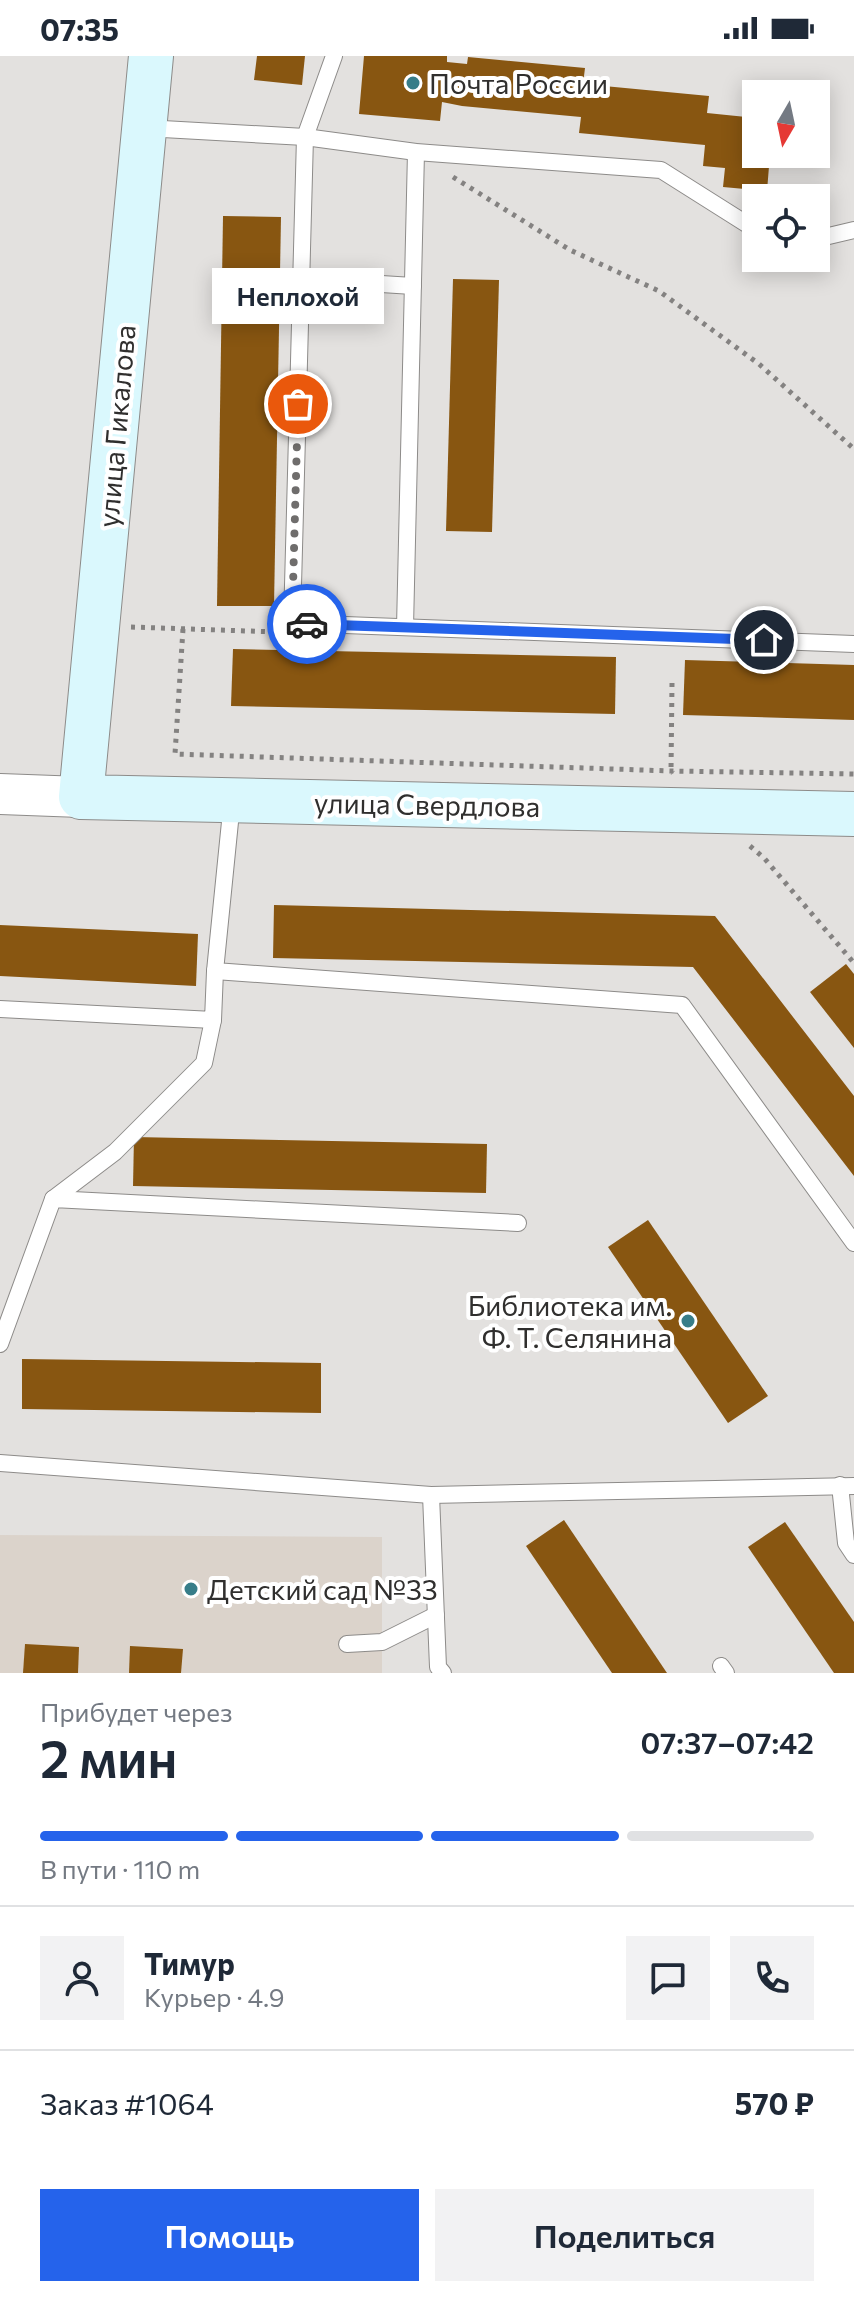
<!DOCTYPE html>
<html lang="ru">
<meta charset="utf-8">
<style>
body{margin:0;font-family:Commissioner,sans-serif;background:#f2f2f3;color:#1f2937;height:100vh;display:flex;flex-direction:column;font-size:30px;white-space:nowrap}
*{box-sizing:border-box;margin:0}
p{font-size:26px;color:#747a83}
.icon{flex:none;width:44px;height:44px;fill:none;stroke:currentColor;stroke-width:2;stroke-linecap:round;stroke-linejoin:round}
.map{position:relative;height:1617px;overflow:hidden}
.details{display:flex;flex-direction:column;background:#fff;flex:1}
.details>*{flex:none}
.needle{width:52px;rotate:189deg}
.controls{position:absolute;left:742px;top:24px;display:grid;gap:16px}
.controls a{display:grid;place-items:center;width:88px;height:88px;border-radius:0px;background:#fff;box-shadow:0 4px 20px #0003;font-size:40px}
.pin{position:absolute;display:grid;place-items:center;width:68px;height:68px;color:#fff;margin:-34px;border:4px solid #fff;border-radius:50%;box-shadow:0 2px 8px #0007}
.courier{position:absolute;display:grid;place-items:center;width:80px;height:80px;margin:-40px;border:6px solid #2563eb;border-radius:50%;background:#fff;color:#222;box-shadow:0 2px 10px #0007}
.bubble{position:absolute;height:56px;border-radius:0px;background:#fff;box-shadow:0 4px 20px #0003;font-size:26px;font-weight:600;line-height:56px;text-align:center}
.headline em{font-style:normal;font-weight:600}
.headline div{display:flex;flex-direction:column-reverse}
.headline{display:flex;align-items:center;justify-content:space-between;height:136px;padding:0 40px}
h1{font-size:52px;font-weight:600;line-height:60px}
.bar{display:grid;grid-template-columns:repeat(4,1fr);gap:12px 8px;align-content:center;height:96px;padding:0 40px}
.bar i{height:10px;border-radius:6px;background:#e0e1e3}
.bar .current{background:#2563eb}
.bar p{grid-column:span 4}
.line{display:flex;align-items:center;gap:20px;padding:0 40px;border-top:2px solid #e0e1e3}
.line div{flex:1}
.round{display:grid;place-items:center;flex:none;width:84px;height:84px;border-radius:0px;background:#f2f2f3}
.primary-button{display:flex;gap:16px;margin-top:auto;padding:16px 40px}
.primary-button a{flex:1;height:92px;border-radius:0px;background:#2563eb;color:#fff;font-size:32px;font-weight:600;line-height:92px;text-align:center}
.primary-button a+a{background:#f2f2f3;color:#1f2937}
.status{display:flex;justify-content:space-between;align-items:center;height:56px;padding:0 40px;background:#fff;direction:ltr}
.status svg{height:22px;fill:currentColor}
.map>svg:first-child{display:block}
.built{fill:#dbd3cb}
.building{fill:#885611}
.lines{fill:none;stroke-linecap:round;stroke-linejoin:round}
.service-casing{stroke:#8d8b89;stroke-width:18}
.tertiary-casing{stroke:#8d8b89;stroke-width:42}
.secondary-casing{stroke:#8d8b89;stroke-width:46}
.path{stroke:#848281;stroke-width:5;stroke-dasharray:4 6;stroke-linecap:butt}
.service{stroke:#fff;stroke-width:16}
.tertiary{stroke:#fff;stroke-width:40}
.secondary{stroke:#daf8fd;stroke-width:44}
.done{stroke:#6f6d6c;stroke-width:8;stroke-dasharray:0 14.4}
.route{stroke:#2563eb;stroke-width:10}
.poi-dot{fill:#377d89;stroke:#fff;stroke-width:3}
.labels{text-anchor:middle;dominant-baseline:central;stroke-width:8;stroke-linejoin:round;paint-order:stroke}
.poi-label{font-size:28px;fill:#302f2e;stroke:#fff;text-anchor:start}
.street-label{font-size:28px;fill:#302f2e;stroke:#fff}
</style>
<div class="status"><b>07:35</b><svg viewBox="0 0 49 12"><path d="M0 12V9h3v3zM5 12V6h3v6zM10 12V3h3v9zM15 12V0h3v12zM26 1h20v11H26zM47 4h2v5h-2z"/></svg></div>
<div class="map">
<svg width="854" height="1617" viewBox="0 0 854 1617">
<rect width="100%" height="100%" fill="#e3e1df"/>
<polygon class="built" points="0,1479 382,1481 382,1617 0,1617"/>
<g class="building">
<polygon points="257,0 305,0 302,29 254,24"/>
<polygon points="364,0 447,0 447,6 467,8 468,1 585,12 583,28 709,40 707,57 756,62 756,98 770,98 767,135 723,131 725,112 703,110 705,89 579,77 581,61 462,50 442,46 440,65 359,58"/>
<polygon points="223,160 281,161 274,550 217,550"/>
<polygon points="453,223 499,224 492,476 446,475"/>
<polygon points="233,593 616,601 615,658 231,650"/>
<polygon points="685,604 854,609 854,664 683,659"/>
<polygon points="274,849 715,860 854,1040 854,1120 693,911 273,902"/>
<polygon points="0,869 198,878 196,930 0,920"/>
<polygon points="846,908 854,918 854,992 810,936"/>
<polygon points="134,1081 487,1088 486,1137 133,1130"/>
<polygon points="648,1164 768,1340 728,1367 608,1191"/>
<polygon points="22,1303 321,1307 321,1357 22,1353"/>
<polygon points="564,1464 667,1617 612,1617 526,1490"/>
<polygon points="785,1466 854,1566 854,1617 834,1617 748,1491"/>
<polygon points="25,1588 79,1591 78,1617 23,1617"/>
<polygon points="130,1590 183,1593 181,1617 129,1617"/>
</g>
<g class="lines">
<g class="service-casing">
<g id="service">
<polyline points="334,0 305,81 292,567 854,588"/>
<polyline points="145,72 305,81 416,96 661,114 756,174"/>
<polyline points="816,183 854,174"/>
<polyline points="302,223 413,230"/>
<polyline points="405,571 416,96"/>
<polyline points="232,746 215,915 682,949 854,1187"/>
<polyline points="0,953 213,964 215,915"/>
<polyline points="53,1143 115,1096 204,1007 213,964"/>
<polyline points="0,1288 53,1143 518,1167"/>
<polyline points="0,1407 431,1439 854,1430"/>
<polyline points="840,1429 846,1487 854,1499"/>
<polyline points="431,1439 438,1611 443,1617"/>
<polyline points="347,1588 382,1586 436,1559"/>
<polyline points="721,1610 726,1617"/>
</g>
</g>
<g class="tertiary-casing">
<polyline id="tertiary" points="0,738 81,741"/>
</g>
<g class="secondary-casing">
<polyline id="secondary" points="151,0 81,741 854,758"/>
</g>
<g class="path">
<polyline points="453,121 570,194 659,235 759,308 854,393"/>
<polyline points="131,571 277,576"/>
<polyline points="183,573 175,698 671,715 854,718"/>
<polyline points="672,627 671,715 673,717"/>
<polyline points="750,790 764,802 854,907"/>
</g>
<use href="#service" class="service"/>
<use href="#tertiary" class="tertiary"/>
<use href="#secondary" class="secondary"/>
</g>
<g class="lines">
<polyline class="done" points="298,348 292,567 307,568"/>
<polyline class="route" points="307,568 764,584"/>
</g>
<g class="poi-dot">
<circle cx="413" cy="27" r="8"/>
<circle cx="688" cy="1265" r="8"/>
<circle cx="191" cy="1533" r="8"/>
</g>
<g class="labels">
<g class="poi-label">
<text x="429" y="27">Почта России</text>
<text x="672" y="1249" text-anchor="end">Библиотека им.<tspan x="672" dy="32">Ф. Т. Селянина</tspan></text>
<text x="207" y="1533">Детский сад №33</text>
</g>
<g class="street-label">
<text transform="translate(116 370) rotate(-85)">улица Гикалова</text>
<text transform="translate(427 748) rotate(1)">улица Свердлова</text>
</g>
</g>
</svg>
<div class="controls">
<a><svg class="needle" viewBox="-14 -14 28 28"><path d="M0-13l5 13h-10z" fill="#e53935"/><path d="M0 13l5-13h-10z" fill="#747a83"/></svg></a>
<a><svg class="icon" aria-label="locate" viewBox="0 0 24 24"><circle cx="12" cy="12" r="6"/><path d="M12 2v4M12 18v4M2 12h4M18 12h4"/></svg></a>
</div>
<div class="pin" style="left:298px;top:348px;background:#ea580c"><svg class="icon" aria-label="bag" viewBox="0 0 24 24"><path d="M5 8h14l-1 12H6zM9 8a3 3 0 0 1 6 0"/></svg></div>
<div class="pin" style="left:764px;top:584px;background:#1f2937"><svg class="icon" aria-label="home" viewBox="0 0 24 24"><path d="M3 11l9-7 9 7M6 9v11h12V9"/></svg></div>
<div class="courier" style="left:307px;top:568px"><svg class="icon" aria-label="car" viewBox="0 0 24 24"><path d="M5 17H2v-5l4-1 3-4h7l3 4 3 1v5h-3M9 17h6M6 11h13"/><circle cx="7" cy="17" r="2"/><circle cx="17" cy="17" r="2"/></svg></div>
<div class="bubble" style="left:212px;top:212px;width:172px">Неплохой</div>
</div>
<section class="details">
<div class="headline"><div><h1>2 мин</h1><p>Прибудет через</p></div><em>07:37–07:42</em></div>
<div class="bar"><i class="current"></i><i class="current"></i><i class="current"></i><i></i><p>В пути · 110 m</p></div>
<div class="line" style="height:144px"><a class="round"><svg class="icon" aria-label="person" viewBox="0 0 24 24"><circle cx="12" cy="8" r="4"/><path d="M4 21q1-7 8-7t8 7"/></svg></a><div><b>Тимур</b><p>Курьер · 4.9</p></div><a class="round"><svg class="icon" aria-label="chat" viewBox="0 0 24 24"><path d="M4 5h16v11H9l-5 4z"/></svg></a><a class="round"><svg class="icon" aria-label="phone" viewBox="0 0 24 24"><path d="M5 4h4l2 5-3 2q2 4 5 5l2-3 5 2v4C11 20 4 13 5 4z"/></svg></a></div>
<div class="line" style="height:104px"><div>Заказ #1064</div><b>570 ₽</b></div>
<div class="primary-button"><a>Помощь</a><a>Поделиться</a></div>
</section>
